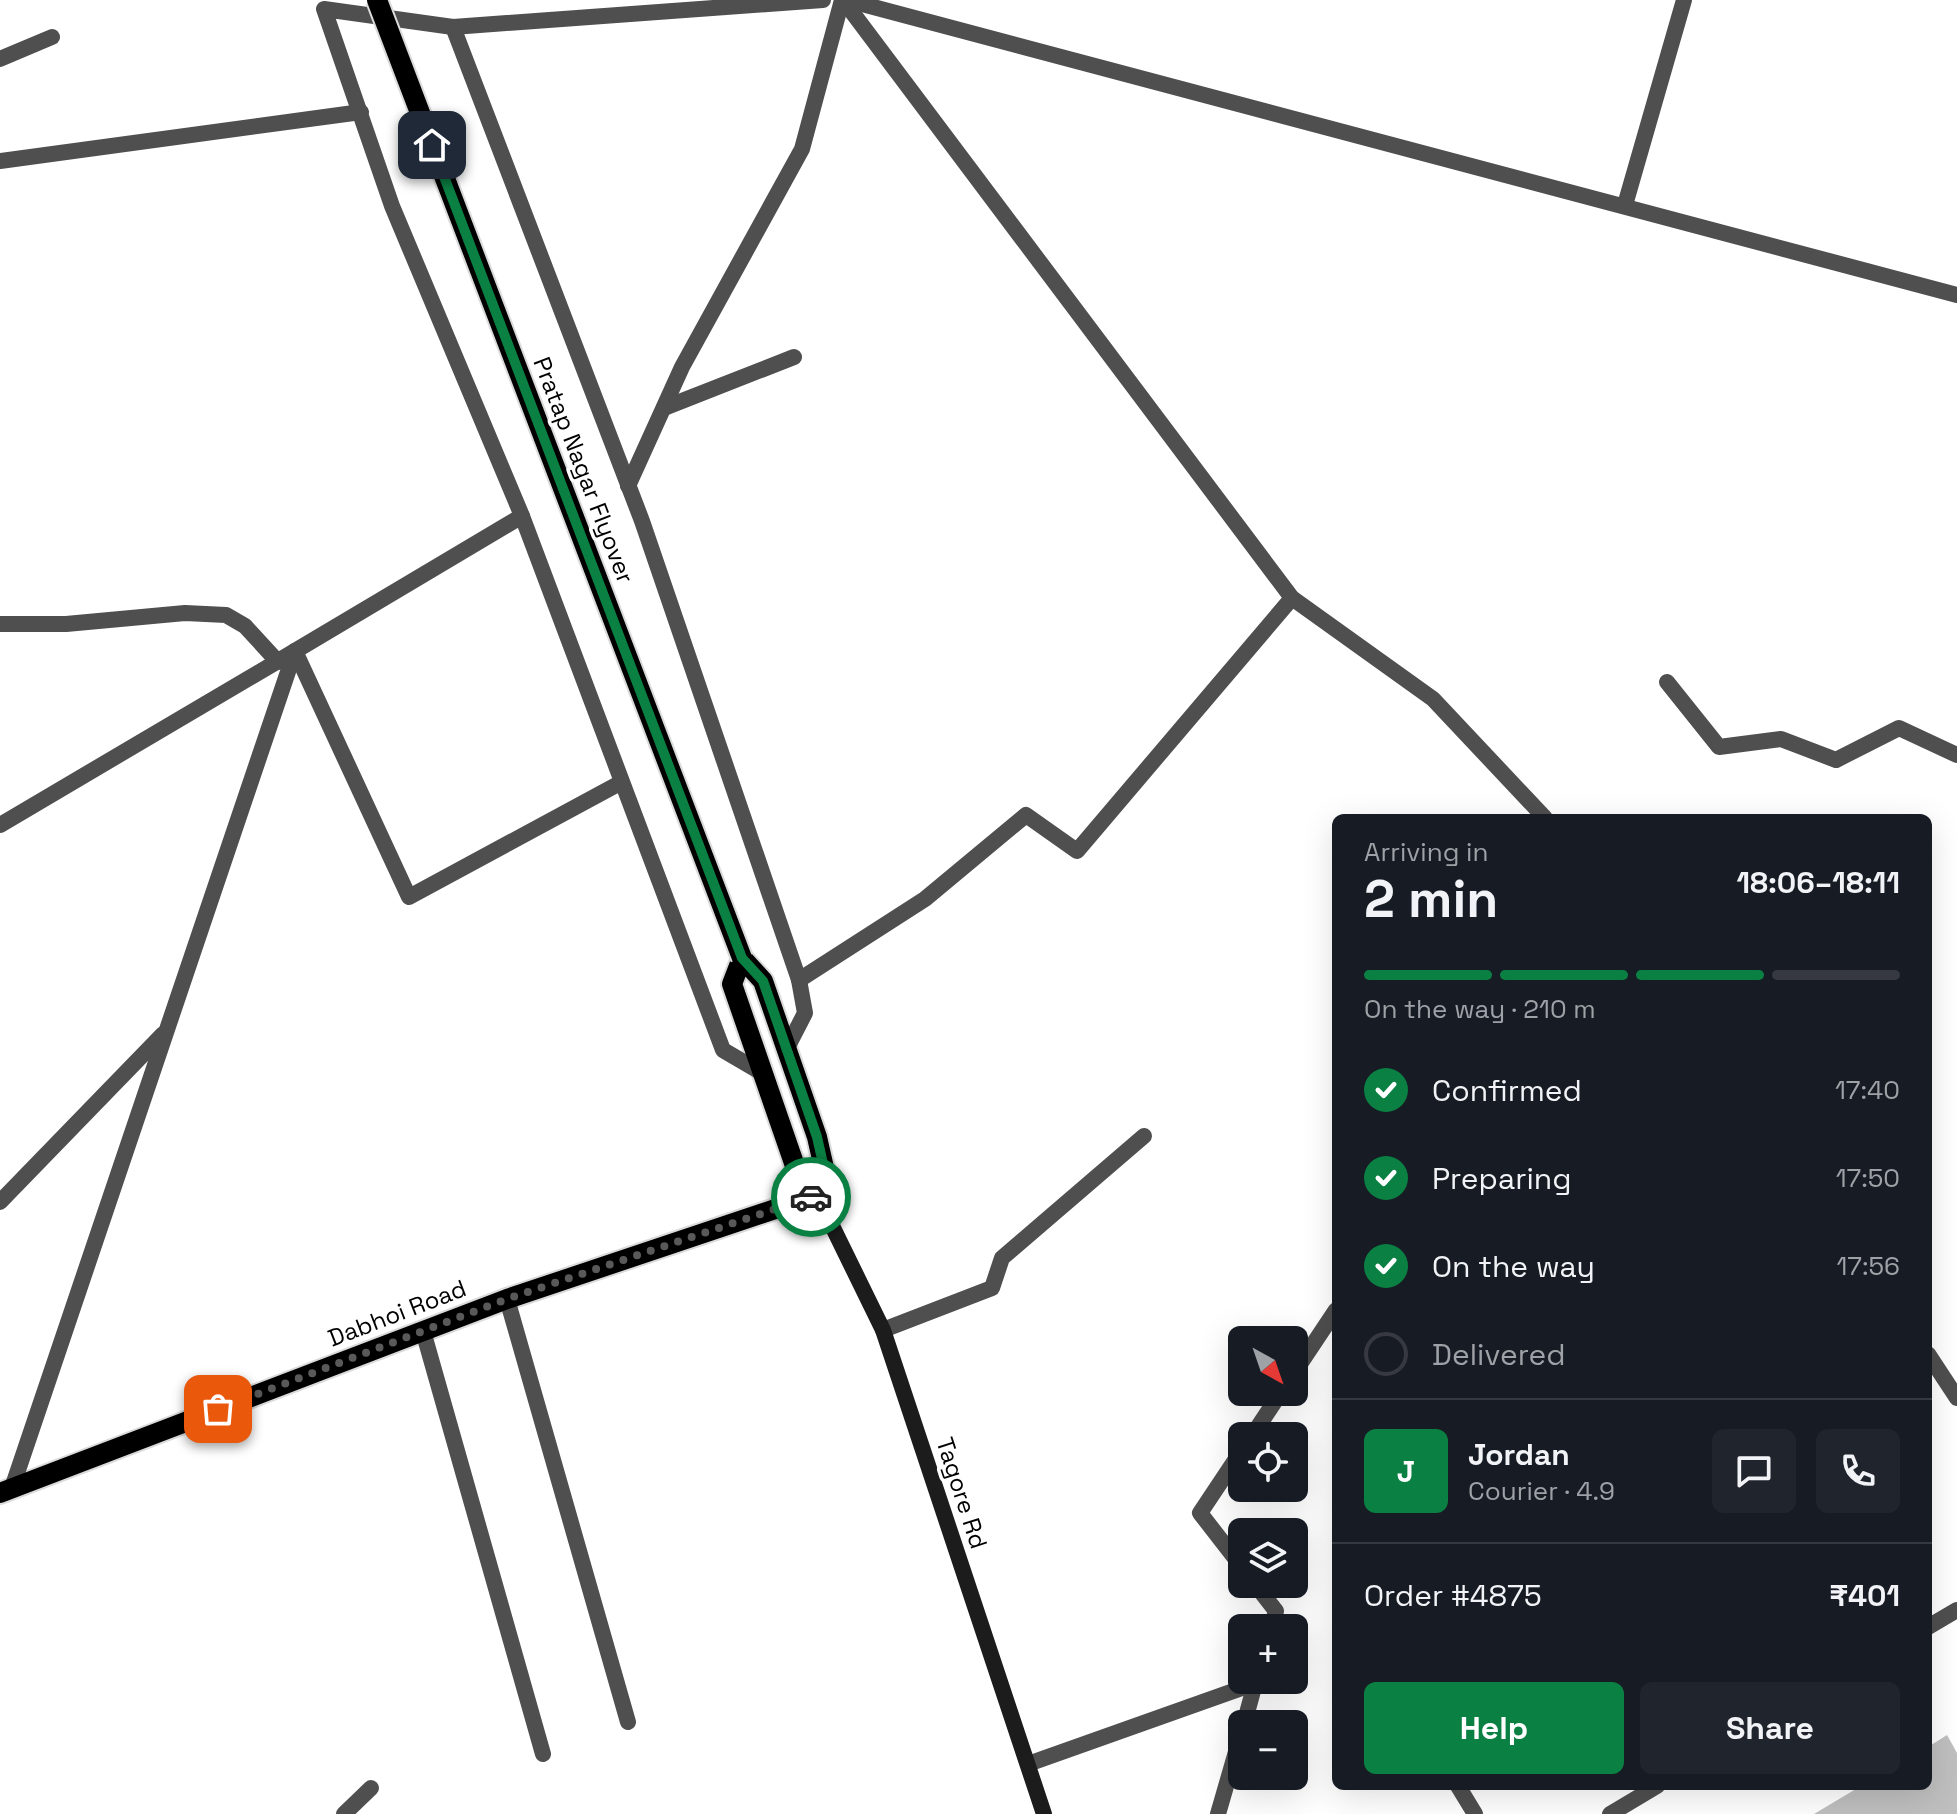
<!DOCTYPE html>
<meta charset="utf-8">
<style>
body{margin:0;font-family:"Space Grotesk",sans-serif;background:#20242c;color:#f1f3f6;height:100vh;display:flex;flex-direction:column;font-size:30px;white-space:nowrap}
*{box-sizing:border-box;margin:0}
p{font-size:26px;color:#9ea1a6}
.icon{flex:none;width:44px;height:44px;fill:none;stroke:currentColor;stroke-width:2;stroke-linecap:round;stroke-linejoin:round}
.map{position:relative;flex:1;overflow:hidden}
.drawer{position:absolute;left:1332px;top:814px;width:600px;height:976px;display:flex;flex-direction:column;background:#171b24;border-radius:12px;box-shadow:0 8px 32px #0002}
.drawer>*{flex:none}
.needle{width:52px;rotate:140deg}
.fabs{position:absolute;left:1228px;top:1326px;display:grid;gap:16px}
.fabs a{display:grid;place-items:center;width:80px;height:80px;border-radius:12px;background:#171b24;box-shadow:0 8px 32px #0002;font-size:40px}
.pin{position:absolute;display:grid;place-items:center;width:68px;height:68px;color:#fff;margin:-34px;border-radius:16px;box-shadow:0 4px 12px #0006}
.courier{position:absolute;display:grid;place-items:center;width:80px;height:80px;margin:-40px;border:6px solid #0b8043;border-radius:50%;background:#fff;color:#222;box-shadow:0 2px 10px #0007}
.headline em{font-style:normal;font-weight:700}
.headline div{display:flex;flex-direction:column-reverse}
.headline{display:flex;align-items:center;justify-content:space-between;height:136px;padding:0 32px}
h1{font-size:52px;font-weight:700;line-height:60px}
.bar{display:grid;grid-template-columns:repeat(4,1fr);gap:12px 8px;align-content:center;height:96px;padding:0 32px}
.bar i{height:10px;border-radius:6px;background:#363941}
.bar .on{background:#0b8043}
.bar p{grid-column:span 4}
.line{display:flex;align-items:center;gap:20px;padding:0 32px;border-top:2px solid #363941}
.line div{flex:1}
.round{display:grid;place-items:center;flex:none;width:84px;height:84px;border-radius:12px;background:#20242c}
ol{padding:0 32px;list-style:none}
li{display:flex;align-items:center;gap:24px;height:88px}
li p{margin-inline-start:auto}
li .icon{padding:8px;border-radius:50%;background:#0b8043;color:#fff;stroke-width:4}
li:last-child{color:#9ea1a6}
li i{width:44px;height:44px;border:4px solid #363941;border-radius:50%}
.button{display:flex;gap:16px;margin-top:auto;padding:16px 32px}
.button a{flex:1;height:92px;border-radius:12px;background:#0b8043;color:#fff;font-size:32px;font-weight:700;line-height:92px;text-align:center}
.button a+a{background:#20242c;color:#f1f3f6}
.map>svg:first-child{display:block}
.building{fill:#bfbfbf}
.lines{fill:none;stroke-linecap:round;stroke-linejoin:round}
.primary-casing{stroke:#dbdbdb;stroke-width:24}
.service{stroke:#4f4f4f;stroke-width:16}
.minor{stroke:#4f4f4f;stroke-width:16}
.secondary{stroke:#1c1c1c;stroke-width:16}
.primary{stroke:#000;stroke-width:20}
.primary-bridge-casing{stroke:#dbdbdb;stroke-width:24;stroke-linecap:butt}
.primary-bridge{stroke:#000;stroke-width:20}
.done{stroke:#595959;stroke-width:8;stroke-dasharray:0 14.4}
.route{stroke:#0b8043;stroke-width:10}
.labels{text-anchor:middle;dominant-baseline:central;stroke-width:7;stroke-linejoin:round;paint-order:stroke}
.street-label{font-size:24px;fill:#000;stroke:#fff}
</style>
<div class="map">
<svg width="1957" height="1814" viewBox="0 0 1957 1814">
<rect width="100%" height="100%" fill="#fff"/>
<polygon class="building" points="1947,1735 1957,1753 1957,1814 1814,1814 1861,1786 1928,1786 1928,1747"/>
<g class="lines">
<g class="primary-casing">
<g id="primary">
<polygon points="742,958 763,981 817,1137 824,1168 817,1195 795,1166 732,984"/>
<polyline points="0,1493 507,1299 817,1195"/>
</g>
</g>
<g class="service">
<polyline points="0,59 52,37"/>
<polyline points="344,1814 371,1788"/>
</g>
<g class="minor">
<polyline points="843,0 1292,598 1433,699 1545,818"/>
<polyline points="847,0 1957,295"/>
<polyline points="453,27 642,521 799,980 805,1013 788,1046"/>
<polyline points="0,161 361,112"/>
<polyline points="1625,205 1684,0"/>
<polyline points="664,408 794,357"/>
<polyline points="628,486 682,367 802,149 842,0"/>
<polyline points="0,624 66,624 185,613 226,615 245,626 278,662"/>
<polyline points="1667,682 1719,747 1781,739 1836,760 1899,728 1957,755"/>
<polyline points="0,825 295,651 409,897 620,783"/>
<polyline points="799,980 925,899 1026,815 1077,851 1292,598"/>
<polyline points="764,1074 723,1050 522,516 392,206 324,9 453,27 823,0"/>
<polyline points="0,1202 163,1034"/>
<polyline points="507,1299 628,1722"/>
<polyline points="883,1330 992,1288 1002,1258 1144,1136"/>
<polyline points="423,1331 543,1754"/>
<polyline points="1928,1354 1957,1398"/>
<polyline points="1294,1373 1336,1310"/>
<polyline points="1252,1436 1281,1392"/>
<polyline points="1242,1450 1200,1513 1242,1567"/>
<polyline points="12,1488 295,651 522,516"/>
<polyline points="1255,1584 1276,1611 1271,1628"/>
<polyline points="1928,1627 1957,1610"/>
<polyline points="1244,1724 1256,1680"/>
<polyline points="1028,1764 1256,1683"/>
<polyline points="1458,1786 1475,1814"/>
<polyline points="1218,1814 1242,1731"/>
<polyline points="1610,1814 1657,1786"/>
</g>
<polyline class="secondary" points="817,1195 883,1330 1044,1814"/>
<use href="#primary" class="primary"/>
<g class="primary-bridge-casing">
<polyline id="primary-bridge" points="377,0 742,958"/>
</g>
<use href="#primary-bridge" class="primary-bridge"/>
</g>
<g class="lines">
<polyline class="done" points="218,1409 507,1299 811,1197"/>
<polyline class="route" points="432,145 742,958 763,981 817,1137 824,1168 817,1195 811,1197"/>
</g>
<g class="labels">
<g class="street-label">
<text transform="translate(584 470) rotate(69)">Pratap Nagar Flyover</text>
<text transform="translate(397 1313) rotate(-21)">Dabhoi Road</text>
<text transform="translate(962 1493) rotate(72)">Tagore Rd</text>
</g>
</g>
</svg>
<div class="fabs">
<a><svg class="needle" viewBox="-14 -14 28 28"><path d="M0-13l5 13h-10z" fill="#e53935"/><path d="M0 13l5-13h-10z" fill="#9ea1a6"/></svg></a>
<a><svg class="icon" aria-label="locate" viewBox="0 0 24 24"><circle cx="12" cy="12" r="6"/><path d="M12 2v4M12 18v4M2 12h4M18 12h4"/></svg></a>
<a><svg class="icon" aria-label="layers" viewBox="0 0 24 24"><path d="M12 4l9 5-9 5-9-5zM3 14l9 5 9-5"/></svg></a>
<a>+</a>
<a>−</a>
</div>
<div class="pin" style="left:218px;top:1409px;background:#ea580c"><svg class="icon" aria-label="bag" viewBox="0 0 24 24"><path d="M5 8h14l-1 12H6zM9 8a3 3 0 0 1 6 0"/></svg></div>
<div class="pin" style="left:432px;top:145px;background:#1f2937"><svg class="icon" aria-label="home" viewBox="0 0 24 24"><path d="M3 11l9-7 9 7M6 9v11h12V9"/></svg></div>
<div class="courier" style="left:811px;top:1197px"><svg class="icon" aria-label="car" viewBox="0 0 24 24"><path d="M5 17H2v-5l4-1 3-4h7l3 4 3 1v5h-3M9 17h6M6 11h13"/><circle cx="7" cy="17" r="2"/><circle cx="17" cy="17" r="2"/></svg></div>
<section class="drawer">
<div class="headline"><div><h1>2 min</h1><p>Arriving in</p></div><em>18:06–18:11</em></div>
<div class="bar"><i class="on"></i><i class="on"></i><i class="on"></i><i></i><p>On the way · 210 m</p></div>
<ol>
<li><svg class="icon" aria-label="check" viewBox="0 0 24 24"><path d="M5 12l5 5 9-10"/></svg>Confirmed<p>17:40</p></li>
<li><svg class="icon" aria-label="check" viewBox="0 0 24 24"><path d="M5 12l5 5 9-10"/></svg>Preparing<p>17:50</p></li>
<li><svg class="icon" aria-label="check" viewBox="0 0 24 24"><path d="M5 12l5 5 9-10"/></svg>On the way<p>17:56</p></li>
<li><i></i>Delivered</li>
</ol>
<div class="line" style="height:144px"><b class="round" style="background:#0b8043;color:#fff">J</b><div><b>Jordan</b><p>Courier · 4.9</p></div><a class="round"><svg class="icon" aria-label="chat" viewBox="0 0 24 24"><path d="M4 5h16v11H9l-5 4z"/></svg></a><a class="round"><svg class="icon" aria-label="phone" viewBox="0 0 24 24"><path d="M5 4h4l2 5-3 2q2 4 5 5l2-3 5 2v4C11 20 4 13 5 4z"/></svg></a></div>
<div class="line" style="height:104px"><div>Order #4875</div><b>₹401</b></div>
<div class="button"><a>Help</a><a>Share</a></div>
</section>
</div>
